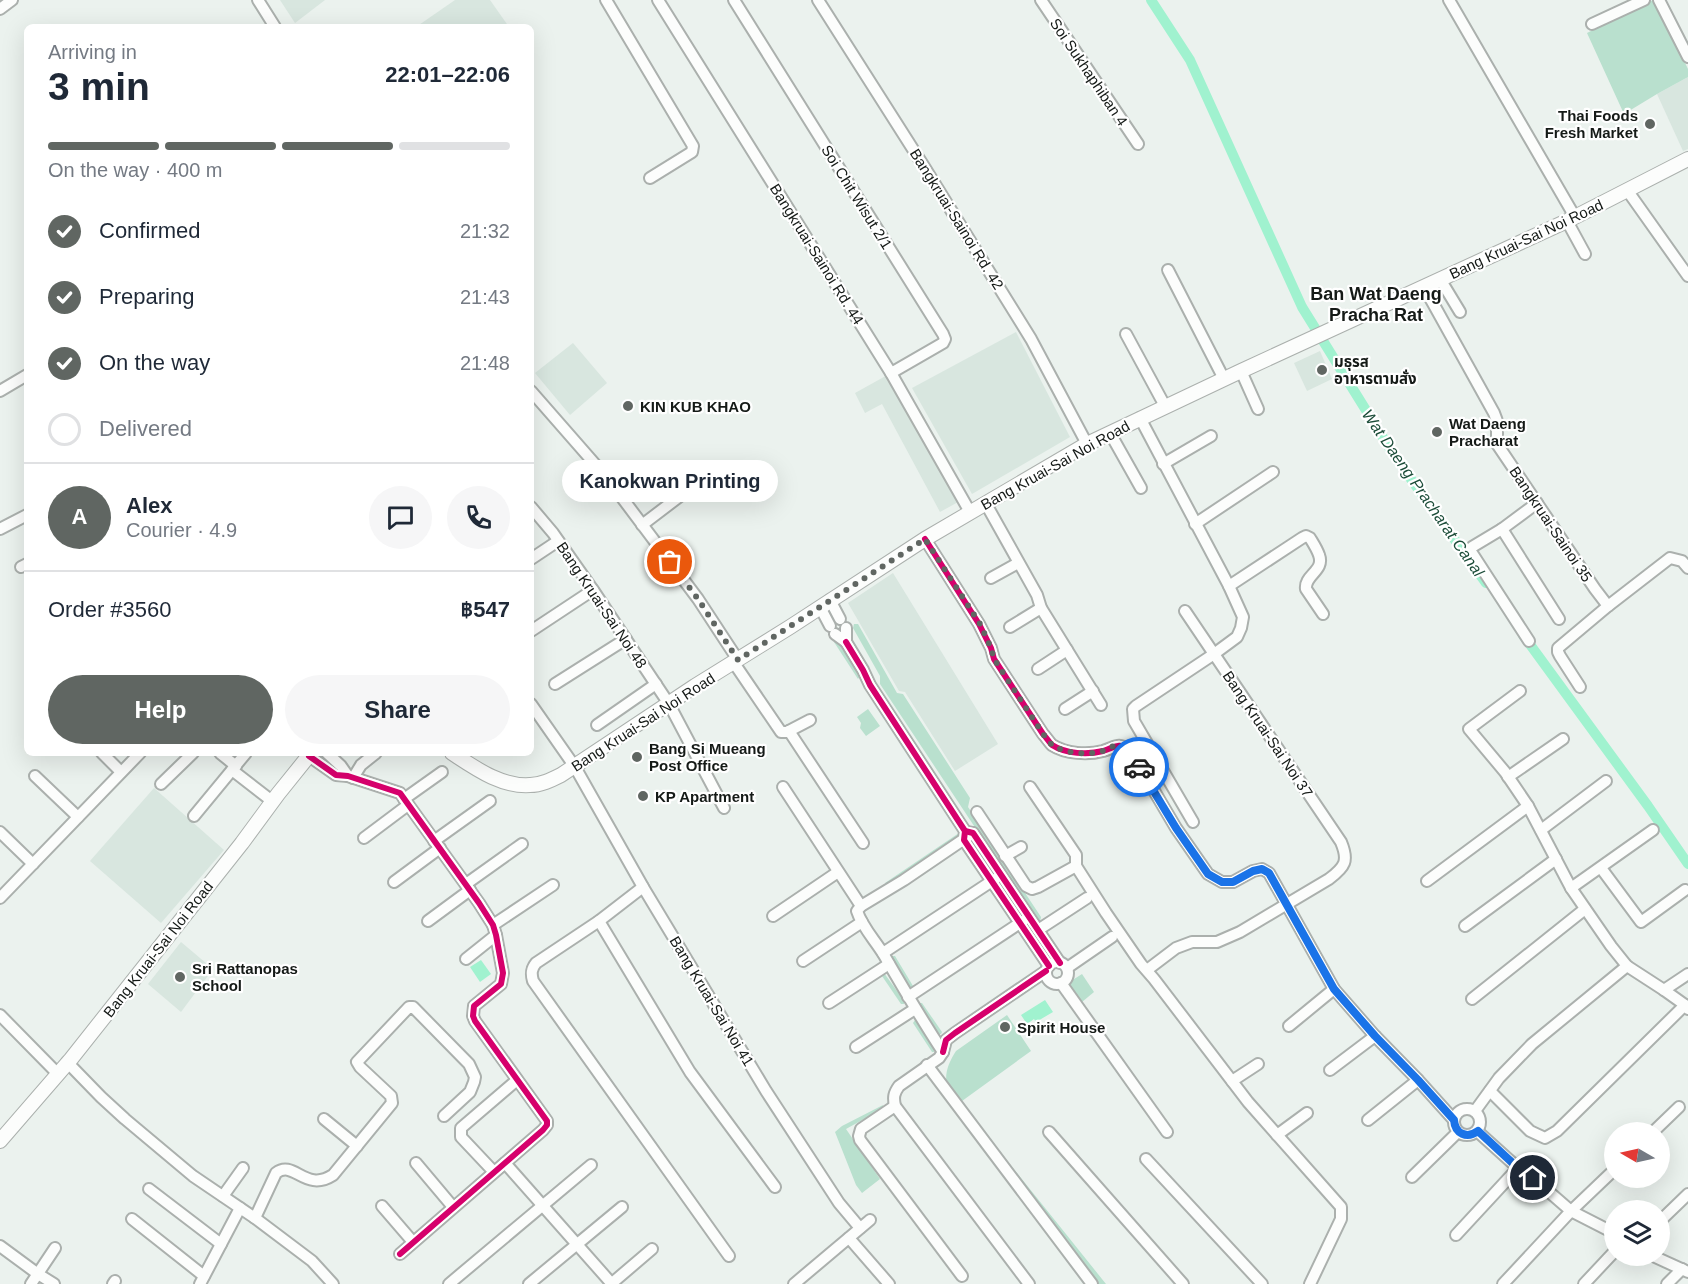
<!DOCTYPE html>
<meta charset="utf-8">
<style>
body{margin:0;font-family:Arial,"Noto Sans Thai",sans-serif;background:#f6f6f7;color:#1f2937;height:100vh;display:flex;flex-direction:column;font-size:22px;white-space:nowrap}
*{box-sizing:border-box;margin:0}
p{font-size:20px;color:#747a83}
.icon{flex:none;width:33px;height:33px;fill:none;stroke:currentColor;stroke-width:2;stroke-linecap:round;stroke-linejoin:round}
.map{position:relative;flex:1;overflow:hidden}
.panel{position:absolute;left:24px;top:24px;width:510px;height:732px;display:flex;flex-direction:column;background:#fff;border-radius:9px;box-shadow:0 6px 24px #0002}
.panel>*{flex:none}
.needle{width:39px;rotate:279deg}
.controls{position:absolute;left:1604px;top:1122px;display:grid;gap:12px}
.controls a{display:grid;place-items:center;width:66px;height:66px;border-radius:50%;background:#fff;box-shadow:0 6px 24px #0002;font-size:30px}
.pin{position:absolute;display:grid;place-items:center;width:51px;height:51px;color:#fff;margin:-26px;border:3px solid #fff;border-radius:50%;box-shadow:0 2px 6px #0007}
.courier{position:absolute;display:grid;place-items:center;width:60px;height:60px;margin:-30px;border:4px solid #1a73e8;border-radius:50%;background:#fff;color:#222;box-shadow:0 2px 8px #0007}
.bubble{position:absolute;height:42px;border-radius:21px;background:#fff;box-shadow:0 6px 24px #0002;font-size:20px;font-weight:700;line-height:42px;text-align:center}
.headline em{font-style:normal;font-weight:700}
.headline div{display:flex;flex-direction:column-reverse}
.headline{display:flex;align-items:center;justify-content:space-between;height:102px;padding:0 24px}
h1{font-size:39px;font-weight:700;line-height:45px}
.bar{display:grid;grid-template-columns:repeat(4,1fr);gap:9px 6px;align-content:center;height:72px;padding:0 24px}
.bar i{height:8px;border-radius:4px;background:#e0e1e3}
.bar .selected{background:#606662}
.bar p{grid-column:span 4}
.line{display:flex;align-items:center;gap:15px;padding:0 24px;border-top:2px solid #e0e1e3}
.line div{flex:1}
.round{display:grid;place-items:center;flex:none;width:63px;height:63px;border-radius:32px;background:#f6f6f7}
ol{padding:0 24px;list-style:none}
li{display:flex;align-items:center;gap:18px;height:66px}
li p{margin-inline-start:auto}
li .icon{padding:6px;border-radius:50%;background:#606662;color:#fff;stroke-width:4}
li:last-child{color:#747a83}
li i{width:33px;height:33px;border:3px solid #e0e1e3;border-radius:50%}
.cta{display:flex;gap:12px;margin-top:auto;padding:12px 24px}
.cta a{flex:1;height:69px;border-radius:36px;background:#606662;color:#fff;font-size:24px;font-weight:700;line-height:69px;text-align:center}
.cta a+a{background:#f6f6f7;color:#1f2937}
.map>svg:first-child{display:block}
.built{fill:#d8e6df}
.green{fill:#b9e0ce}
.water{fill:#a0f2cf}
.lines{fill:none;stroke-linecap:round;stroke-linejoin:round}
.canal{stroke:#a0f2cf;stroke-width:10}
.minor-casing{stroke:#abb0ad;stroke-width:14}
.major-casing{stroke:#abb0ad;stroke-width:16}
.minor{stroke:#fcfdfc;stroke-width:10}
.major{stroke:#fcfdfc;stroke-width:14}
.cycleway-casing{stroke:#fff;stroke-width:10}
.cycleway{stroke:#d6006c;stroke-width:6}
.done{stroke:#606662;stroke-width:6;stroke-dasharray:0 10.8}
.route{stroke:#1a73e8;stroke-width:8}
.poi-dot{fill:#606662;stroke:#fff;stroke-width:2}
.labels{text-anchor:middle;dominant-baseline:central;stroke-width:4.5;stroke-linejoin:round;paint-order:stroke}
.street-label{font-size:15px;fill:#151a17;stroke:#fff}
.poi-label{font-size:15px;font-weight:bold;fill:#151a17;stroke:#fff;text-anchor:start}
.water-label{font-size:16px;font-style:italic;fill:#1c4d39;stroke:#fff}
.quarter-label{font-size:18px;font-weight:bold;fill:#151a17;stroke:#fff}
</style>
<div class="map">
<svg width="1688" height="1284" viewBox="0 0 1688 1284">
<rect width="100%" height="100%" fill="#ebf2ee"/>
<g class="built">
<polygon points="280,0 325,0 295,23"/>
<polygon points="455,0 490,0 509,27 416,27"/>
<polygon points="1688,77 1688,149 1683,151 1657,94"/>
<polygon points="1016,332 1070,437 972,494 912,388"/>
<polygon points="573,343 607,383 570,415 535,373"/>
<polygon points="1320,351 1332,379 1307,391 1294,363"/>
<polygon points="891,373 960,501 940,512 882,404 865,413 855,393"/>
<polygon points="893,573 998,744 955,771 905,692 899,691 848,603"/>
<polygon points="154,788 224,850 161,923 90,861"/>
<polygon points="181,942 213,969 181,1012 148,984"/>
</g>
<g class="green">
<polygon points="1653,0 1654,0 1688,69 1688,77 1657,94 1624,114 1587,33"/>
<polygon points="854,624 858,624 897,693 903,694 970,798 968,807 1041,917 1040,922 1037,921 880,684 880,676 853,628"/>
<polygon points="836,639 860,676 858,679 834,642 834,640"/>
<polygon points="868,709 880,726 866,736 860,728 861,723 857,717"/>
<polygon points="959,833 959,835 887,884 885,883"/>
<polygon points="892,956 895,956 913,986 912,988 910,988 892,959"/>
<polygon points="884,973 905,1002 904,1004 901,1004 882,976"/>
<polygon points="1082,974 1094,992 1082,1002 1070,986 1071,981"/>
<polygon points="920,1003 922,1003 942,1032 941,1034 938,1034 919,1005"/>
<path d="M 1007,1015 L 1031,1051 L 962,1101 L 1005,1158 L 1106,1284 L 1096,1284 L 947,1087 C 944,1073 949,1062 956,1051 Z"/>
<polygon points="915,1020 935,1050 934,1052 932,1052 913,1023"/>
<polygon points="883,1105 882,1109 846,1129 880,1179 862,1193 856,1185 835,1132 842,1126"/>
</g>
<g class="water">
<polygon points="481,960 491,974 480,982 470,967"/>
<polygon points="1045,1000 1053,1012 1036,1022 1034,1019 1027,1024 1021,1015"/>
</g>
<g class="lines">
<g class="canal">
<polyline points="1151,0 1190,60 1302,307 1395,457 1486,583"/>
<polyline points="1523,635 1648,806 1688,864"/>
</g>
<g class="minor-casing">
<g id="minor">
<polyline points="258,0 275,27"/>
<polyline points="606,0 693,146 692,152 650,178"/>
<polyline points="658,0 891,373 970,512"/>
<polyline points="734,0 943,334 945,339 943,343 891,373"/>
<polyline points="818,0 923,165 1031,339 1087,444"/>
<polyline points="1041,0 1138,144"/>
<polyline points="1449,0 1575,217"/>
<polyline points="1659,0 1688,57"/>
<polyline points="0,9 12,0"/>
<polyline points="1592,24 1644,0"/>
<polyline points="1627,190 1688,276"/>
<polyline points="1567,221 1585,254"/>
<polyline points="1168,270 1224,379"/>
<polyline points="1440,279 1460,312"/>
<polyline points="1424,287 1494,413 1497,421 1497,444 1595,589 1608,606 1670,558 1682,561 1688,568"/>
<polyline points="1126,334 1165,406"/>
<polyline points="1241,371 1258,409"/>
<polyline points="0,391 27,375"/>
<polyline points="531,391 608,479 698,599 738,660"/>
<path d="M 1140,418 L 1229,586 L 1243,617 L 1241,628 L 1237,637 L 1214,654 L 1341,842 C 1349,861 1345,867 1329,879 L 1240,932 L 1217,942 L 1192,942 L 1176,948 L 1147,970"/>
<polyline points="1110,433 1141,488"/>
<polyline points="1163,464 1211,436"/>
<polyline points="986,504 1037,595 1041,608 1101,705"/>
<polyline points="531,507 553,533 593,590 669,704 724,808"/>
<polyline points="1195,524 1273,472"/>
<polyline points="642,525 705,477"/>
<polyline points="0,529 27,515"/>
<polyline points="1502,529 1559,619"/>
<path d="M 925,539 L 979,624 L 991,648 L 994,659 L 1043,734 C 1046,737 1049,742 1052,745 C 1066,754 1088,755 1103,751 C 1116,747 1117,742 1130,750 L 1176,828 L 1208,874 L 1222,882 L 1233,882 L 1253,871 L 1262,869 L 1269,873 L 1334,989 L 1375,1036 L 1418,1080 L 1454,1120"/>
<polyline points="531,559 558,541"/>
<polyline points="21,567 27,564"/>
<polyline points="991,578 1018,563"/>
<path d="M 1229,586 L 1302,538 L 1306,536 L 1310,538 C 1313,543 1317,549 1319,555 C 1325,571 1304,575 1306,589 L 1323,614"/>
<polyline points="830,600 840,619"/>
<polyline points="820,607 830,626"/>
<polyline points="1185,611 1214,654 1136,706 1133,709 1134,721 1193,822"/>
<polyline points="1010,627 1041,608"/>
<polyline points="846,628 846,642"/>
<polyline points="531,631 593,590"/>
<polyline points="835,634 846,642 863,670 870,685 965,831 964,840 1049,966"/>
<polyline points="1529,641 1470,550 1472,547 1502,529 1537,503"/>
<polyline points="734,663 781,732 787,732 810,720"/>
<polyline points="1038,669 1067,650"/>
<polyline points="555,684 626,639"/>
<polyline points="1580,687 1560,656 1558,652 1558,648 1608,606"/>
<polyline points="1520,691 1469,729 1505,772 1528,806 1571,888 1611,946 1627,966 1664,990 1685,1005 1688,1009"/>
<polyline points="531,704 575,767 643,887 766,1091 839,1203 860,1228"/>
<polyline points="1065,709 1093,691"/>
<polyline points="597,725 656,684"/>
<polyline points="789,731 863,843"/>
<polyline points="102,753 121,772"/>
<polyline points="220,753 236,766"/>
<polyline points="327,753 341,766 348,776"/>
<polyline points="309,756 336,775 348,776 400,793 479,903 493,925 496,935 503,973 501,984 474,1006 473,1016 475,1021 547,1121 547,1125 543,1130 400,1254"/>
<polyline points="232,770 272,801"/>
<polyline points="35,776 78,817"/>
<polyline points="1508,777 1563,739"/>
<polyline points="353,778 361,765 376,753"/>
<polyline points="161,784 193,753"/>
<polyline points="783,787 861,906"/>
<polyline points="1030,787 1076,855 1076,866 1106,913 1141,964 1154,979 1248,1102 1341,1207 1341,1219 1310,1284"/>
<polyline points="404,799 442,772"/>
<polyline points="977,812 1026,886 1032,889 1038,887 1076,866"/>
<polyline points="194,816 246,753"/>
<polyline points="1541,830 1606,781"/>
<polyline points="0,832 33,864"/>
<polyline points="968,832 973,833 1060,963"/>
<polyline points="364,838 408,805"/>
<polyline points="434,841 490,801"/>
<polyline points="1005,856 1021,847"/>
<polyline points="1601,868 1641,922 1685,890"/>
<polyline points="1427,881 1528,806"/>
<polyline points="394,882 440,848"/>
<polyline points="466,884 522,844"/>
<path d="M 643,887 L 599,921 L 536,963 C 531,969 531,974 533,981 L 729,1256"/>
<polyline points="1571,888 1653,830"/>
<polyline points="0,898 140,753"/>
<polyline points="773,916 838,872"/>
<polyline points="428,921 470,890"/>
<polyline points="599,921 690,1072 775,1187"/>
<polyline points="493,925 553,885"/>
<polyline points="1465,926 1556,859"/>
<polyline points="1038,930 1087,898"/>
<polyline points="883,953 995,879"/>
<polyline points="466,959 496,935"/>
<polyline points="803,961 862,922"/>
<circle cx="1057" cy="973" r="11"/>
<polyline points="1067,968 1112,937"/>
<polyline points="1061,983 1167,1132"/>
<polyline points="1664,990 1688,974"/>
<polyline points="908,997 1023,921"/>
<polyline points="1472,999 1585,909"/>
<polyline points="829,1003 889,964"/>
<polyline points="0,1015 57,1073"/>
<polyline points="1289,1026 1334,989"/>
<polyline points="856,1047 915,1009"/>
<path d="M 943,1052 C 922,1020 903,988 884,955 C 875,940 862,927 857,911 L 861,906 L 904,880 L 973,833"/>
<polyline points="67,1062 101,1097 125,1119 193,1176 255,1218 312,1261 333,1284"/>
<polyline points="927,1065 1092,1284"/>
<polyline points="1330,1070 1375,1036"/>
<polyline points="1232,1081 1258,1064"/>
<polyline points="1490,1091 1530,1131 1545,1138 1557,1131 1685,1005"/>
<polyline points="895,1106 861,1129 859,1136 860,1140 962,1276"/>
<circle cx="1467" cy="1122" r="13"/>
<polyline points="1475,1111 1499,1078 1532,1044 1627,966"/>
<polyline points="324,1119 357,1146"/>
<polyline points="1368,1120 1418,1080"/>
<polyline points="1477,1131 1518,1168 1533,1178 1571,1211 1614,1233"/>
<polyline points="1049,1132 1183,1284"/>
<polyline points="1653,1132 1679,1107"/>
<polyline points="1277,1135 1307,1113"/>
<polyline points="1146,1159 1262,1284"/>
<polyline points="416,1163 453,1207"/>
<polyline points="505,1163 612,1284"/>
<polyline points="494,1172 461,1137 461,1128 517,1080"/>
<polyline points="1412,1177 1458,1132"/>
<polyline points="149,1189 221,1244"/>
<polyline points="223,1196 243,1168"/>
<polyline points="382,1206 413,1242"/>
<path d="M 255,1218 L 276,1173 C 294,1159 305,1193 333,1175 L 392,1103 L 391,1096 L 360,1067 L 357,1062 L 409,1007 L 413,1007 L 469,1064 L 475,1077 L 474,1082 L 470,1092 L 444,1116"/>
<polyline points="132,1219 204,1276"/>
<polyline points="1659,1222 1688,1194"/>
<polyline points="1456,1235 1518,1168"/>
<polyline points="849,1238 889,1284"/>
<polyline points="0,1246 38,1274 54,1284"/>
<polyline points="1653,1256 1688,1272"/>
<polyline points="31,1284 55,1248"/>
<polyline points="113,1284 115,1281"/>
<polyline points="200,1284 240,1208"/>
<polyline points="449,1284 591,1165"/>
<polyline points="529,1284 622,1207"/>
<polyline points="611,1284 652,1249"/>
<polyline points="794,1284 870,1220"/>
<path d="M 1029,1284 L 895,1106 C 893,1097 894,1093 899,1086 L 939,1058 L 943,1052 L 946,1040 L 955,1033 L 1046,971"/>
<polyline points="1503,1284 1571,1211 1614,1170"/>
<polyline points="1584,1284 1614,1252"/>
<polyline points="1667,1284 1682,1269"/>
</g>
</g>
<g class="major-casing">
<g id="major">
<path d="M 452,753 C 475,768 501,787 530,785 C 541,785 551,780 561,775 L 695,686 L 790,627 L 925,539 L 1087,444 L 1241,371 L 1567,221 L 1688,159"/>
<polyline points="0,1141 71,1059 242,843 278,794 311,753"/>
</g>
</g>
<use href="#minor" class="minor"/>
<use href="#major" class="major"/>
<g class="cycleway-casing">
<g id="cycleway">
<path d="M 925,539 L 979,624 L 991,648 L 994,659 L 1043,734 C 1046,737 1049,742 1052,745 C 1066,754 1088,755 1103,751 C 1116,747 1117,742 1130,750 L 1176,828 L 1208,874 L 1222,882 L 1233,882 L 1253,871 L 1262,869 L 1269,873 L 1334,989 L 1375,1036 L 1418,1080 L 1454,1120"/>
<polyline points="846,642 863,670 870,685 965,831 964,840 1049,966"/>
<polyline points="309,756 336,775 348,776 400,793 479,903 493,925 496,935 503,973 501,984 474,1006 473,1016 475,1021 547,1121 547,1125 543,1130 400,1254"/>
<polyline points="965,831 973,833 1060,963"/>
<polyline points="943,1052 946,1040 955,1033 1046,971"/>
</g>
</g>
<use href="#cycleway" class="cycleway"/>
</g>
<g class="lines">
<path class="done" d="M 670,562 L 698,599 L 738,660 L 925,539 L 980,624 L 991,648 L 994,659 L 1043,734 C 1046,737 1049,742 1052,745 C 1066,754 1088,755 1103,751 C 1109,749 1115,744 1121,745 C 1131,748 1135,759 1139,767"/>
<path class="route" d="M 1139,767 L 1176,828 L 1208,874 L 1222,882 L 1233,882 L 1253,871 L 1262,869 L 1269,873 L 1334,989 L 1375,1036 L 1418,1080 L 1454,1120 C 1455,1134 1467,1139 1478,1131 L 1518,1168 L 1533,1178"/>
</g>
<g class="poi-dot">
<circle cx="1650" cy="124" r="6"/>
<circle cx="1322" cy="370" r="6"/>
<circle cx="628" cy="406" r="6"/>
<circle cx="1437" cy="432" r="6"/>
<circle cx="637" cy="757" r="6"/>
<circle cx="643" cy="796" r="6"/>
<circle cx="180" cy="977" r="6"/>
<circle cx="1005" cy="1027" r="6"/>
</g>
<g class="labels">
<g class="street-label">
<text transform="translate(1089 72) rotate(56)">Soi Sukhaphiban 4</text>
<text transform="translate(857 197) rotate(58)">Soi Chit Wisut 2/1</text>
<text transform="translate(957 219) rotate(58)">Bangkruai-Sainoi Rd. 42</text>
<text transform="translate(1526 239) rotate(-25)">Bang Kruai-Sai Noi Road</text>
<text transform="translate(817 254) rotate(58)">Bangkruai-Sainoi Rd. 44</text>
<text transform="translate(1055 465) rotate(-29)">Bang Kruai-Sai Noi Road</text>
<text transform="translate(1551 524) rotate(56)">Bangkruai-Sainoi 35</text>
<text transform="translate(602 605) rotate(56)">Bang Kruai-Sai Noi 48</text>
<text transform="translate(643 722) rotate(-33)">Bang Kruai-Sai Noi Road</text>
<text transform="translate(1268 734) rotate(56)">Bang Kruai-Sai Noi 37</text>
<text transform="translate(158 949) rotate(-52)">Bang Kruai-Sai Noi Road</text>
<text transform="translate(712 1001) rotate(59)">Bang Kruai-Sai Noi 41</text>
</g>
<g class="poi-label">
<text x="1638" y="115" text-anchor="end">Thai Foods<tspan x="1638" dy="17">Fresh Market</tspan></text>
<text x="1334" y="361">มธุรส<tspan x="1334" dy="17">อาหารตามสั่ง</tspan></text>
<text x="640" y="406">KIN KUB KHAO</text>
<text x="1449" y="423">Wat Daeng<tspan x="1449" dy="17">Pracharat</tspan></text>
<text x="649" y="748">Bang Si Mueang<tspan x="649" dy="17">Post Office</tspan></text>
<text x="655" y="796">KP Apartment</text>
<text x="192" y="968">Sri Rattanopas<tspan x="192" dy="17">School</tspan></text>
<text x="1017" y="1027">Spirit House</text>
</g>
<g class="water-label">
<text transform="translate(1423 493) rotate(55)">Wat Daeng Pracharat Canal</text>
</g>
<g class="quarter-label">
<text x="1376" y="294">Ban Wat Daeng<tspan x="1376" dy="21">Pracha Rat</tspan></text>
</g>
</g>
</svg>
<div class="controls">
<a><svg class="needle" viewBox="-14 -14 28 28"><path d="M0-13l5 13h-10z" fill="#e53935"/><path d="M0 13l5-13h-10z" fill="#747a83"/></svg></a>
<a><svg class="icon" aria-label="layers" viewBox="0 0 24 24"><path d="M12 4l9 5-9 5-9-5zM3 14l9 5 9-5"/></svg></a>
</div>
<div class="pin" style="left:670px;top:562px;background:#ea580c"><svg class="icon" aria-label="bag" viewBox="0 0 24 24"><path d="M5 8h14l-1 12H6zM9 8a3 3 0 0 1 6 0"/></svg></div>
<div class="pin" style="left:1533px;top:1178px;background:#1f2937"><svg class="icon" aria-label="home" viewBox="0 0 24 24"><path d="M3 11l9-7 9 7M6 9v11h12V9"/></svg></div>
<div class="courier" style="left:1139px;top:767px"><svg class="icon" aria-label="car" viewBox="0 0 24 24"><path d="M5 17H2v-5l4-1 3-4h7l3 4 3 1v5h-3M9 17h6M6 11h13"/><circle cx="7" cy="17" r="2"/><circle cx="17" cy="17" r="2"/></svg></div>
<div class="bubble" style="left:562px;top:460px;width:216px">Kanokwan Printing</div>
<section class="panel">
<div class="headline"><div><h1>3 min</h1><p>Arriving in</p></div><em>22:01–22:06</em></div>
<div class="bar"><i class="selected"></i><i class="selected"></i><i class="selected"></i><i></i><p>On the way · 400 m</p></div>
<ol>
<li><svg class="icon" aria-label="check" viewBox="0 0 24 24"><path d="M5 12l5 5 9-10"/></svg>Confirmed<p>21:32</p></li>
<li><svg class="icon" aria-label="check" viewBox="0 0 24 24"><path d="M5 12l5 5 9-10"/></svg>Preparing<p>21:43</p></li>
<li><svg class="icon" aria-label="check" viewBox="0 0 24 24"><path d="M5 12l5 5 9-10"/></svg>On the way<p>21:48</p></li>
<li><i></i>Delivered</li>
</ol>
<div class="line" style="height:108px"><b class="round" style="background:#606662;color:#fff">A</b><div><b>Alex</b><p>Courier · 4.9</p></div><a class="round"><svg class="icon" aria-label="chat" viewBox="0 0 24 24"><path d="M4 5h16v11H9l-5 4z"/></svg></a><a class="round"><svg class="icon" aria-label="phone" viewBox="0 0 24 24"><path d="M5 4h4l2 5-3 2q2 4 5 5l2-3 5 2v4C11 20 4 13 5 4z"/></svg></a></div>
<div class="line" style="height:78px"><div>Order #3560</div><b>฿547</b></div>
<div class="cta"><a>Help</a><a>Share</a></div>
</section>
</div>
